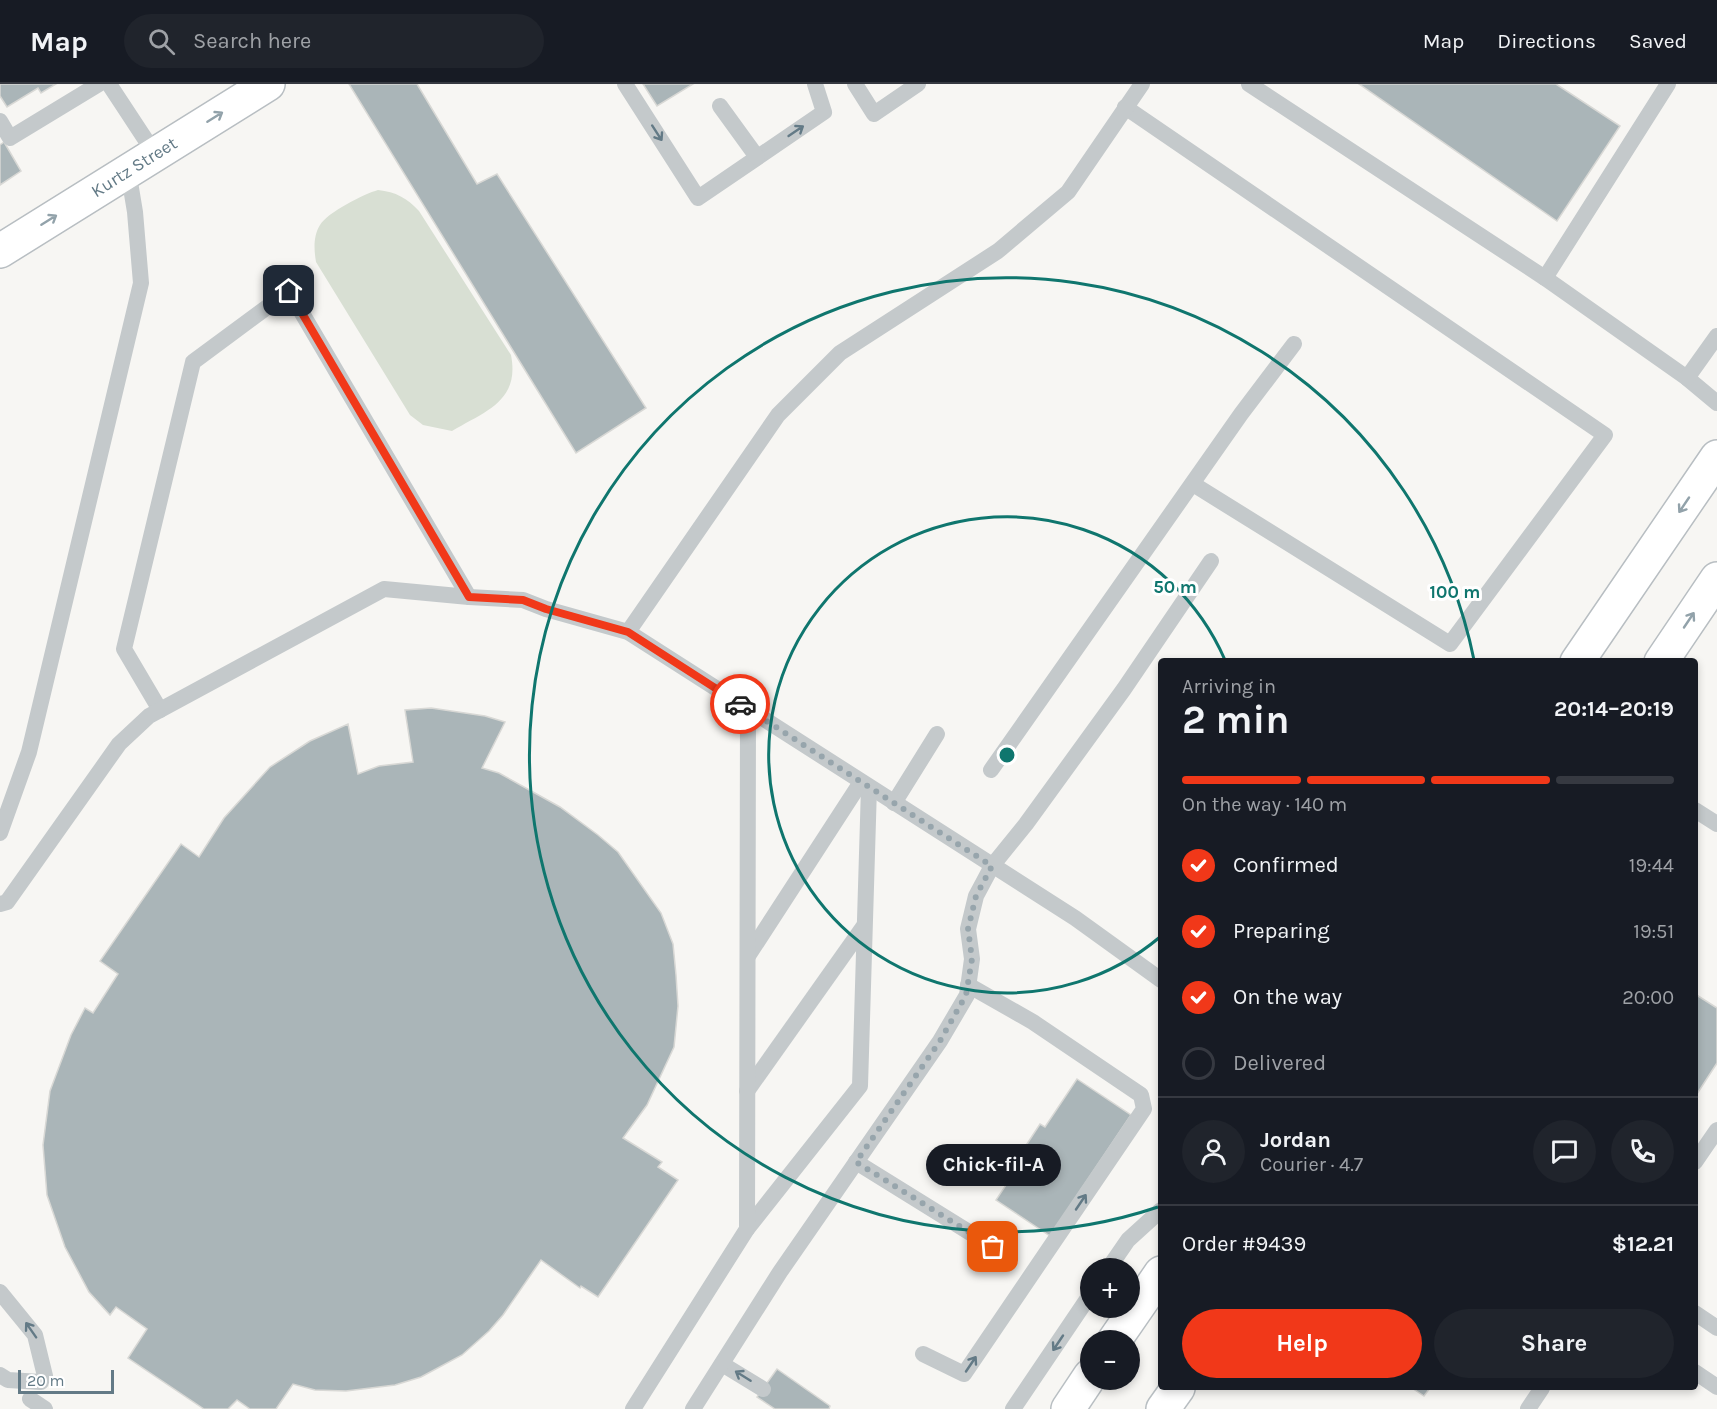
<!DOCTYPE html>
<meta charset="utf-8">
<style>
body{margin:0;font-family:Karla,sans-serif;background:#20242c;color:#f1f3f6;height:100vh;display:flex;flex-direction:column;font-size:22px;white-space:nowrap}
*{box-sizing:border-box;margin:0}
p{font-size:20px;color:#9ea1a6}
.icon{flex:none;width:33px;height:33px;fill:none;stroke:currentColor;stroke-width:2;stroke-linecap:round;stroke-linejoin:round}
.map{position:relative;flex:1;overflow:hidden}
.panel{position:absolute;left:1158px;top:574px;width:540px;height:732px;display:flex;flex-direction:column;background:#171b24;border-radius:6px;box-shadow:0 3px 9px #0003}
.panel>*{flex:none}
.tools{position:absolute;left:1080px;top:1174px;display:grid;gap:12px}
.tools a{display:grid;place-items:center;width:60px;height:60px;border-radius:50%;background:#171b24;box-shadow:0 3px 9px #0003;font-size:30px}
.scale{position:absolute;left:18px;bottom:15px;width:96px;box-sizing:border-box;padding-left:6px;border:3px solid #637a86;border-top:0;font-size:16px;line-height:21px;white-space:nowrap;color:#637a86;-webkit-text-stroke:4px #fff;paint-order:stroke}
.pin{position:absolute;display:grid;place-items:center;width:51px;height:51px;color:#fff;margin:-26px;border-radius:12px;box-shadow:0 3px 9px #0006}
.courier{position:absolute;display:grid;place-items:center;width:60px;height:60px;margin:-30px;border:4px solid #f13819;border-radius:50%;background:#fff;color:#222;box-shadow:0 2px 8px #0007}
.bubble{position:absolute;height:42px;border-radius:21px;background:#171b24;box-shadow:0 3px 9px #0003;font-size:20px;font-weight:700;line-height:42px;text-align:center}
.head em{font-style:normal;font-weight:700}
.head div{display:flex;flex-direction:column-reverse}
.head{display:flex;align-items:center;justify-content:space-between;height:102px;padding:0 24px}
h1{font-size:39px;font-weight:700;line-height:45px}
.bar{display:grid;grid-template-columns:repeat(4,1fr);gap:9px 6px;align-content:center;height:72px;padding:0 24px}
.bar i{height:8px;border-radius:4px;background:#363941}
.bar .current{background:#f13819}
.bar p{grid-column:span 4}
.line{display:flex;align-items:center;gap:15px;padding:0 24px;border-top:2px solid #363941}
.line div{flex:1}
.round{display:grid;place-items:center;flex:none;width:63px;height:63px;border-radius:32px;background:#20242c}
ol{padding:0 24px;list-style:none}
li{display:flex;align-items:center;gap:18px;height:66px}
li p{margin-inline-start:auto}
li .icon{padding:6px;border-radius:50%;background:#f13819;color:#fff;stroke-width:4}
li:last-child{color:#9ea1a6}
li i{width:33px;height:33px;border:3px solid #363941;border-radius:50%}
.action{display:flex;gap:12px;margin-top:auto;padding:12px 24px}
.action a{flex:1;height:69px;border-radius:36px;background:#f13819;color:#fff;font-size:24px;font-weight:700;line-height:69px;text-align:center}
.action a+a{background:#20242c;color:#f1f3f6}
header{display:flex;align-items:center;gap:36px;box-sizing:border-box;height:84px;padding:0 30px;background:#171b24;border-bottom:2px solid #363941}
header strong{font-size:28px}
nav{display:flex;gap:33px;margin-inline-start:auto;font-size:21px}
.search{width:420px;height:54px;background:#20242c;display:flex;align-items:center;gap:15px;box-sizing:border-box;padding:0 21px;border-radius:33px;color:#9ea1a6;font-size:22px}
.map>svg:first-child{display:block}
.green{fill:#d8dfd3}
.building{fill:#aab5b8;stroke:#d8d8d5;stroke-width:1.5}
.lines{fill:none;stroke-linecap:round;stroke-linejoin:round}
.secondary-casing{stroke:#b8bec2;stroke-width:36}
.lane{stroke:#c4c9cb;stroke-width:16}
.secondary{stroke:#fff;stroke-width:33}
.oneway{stroke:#92a2aa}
.oneway2{stroke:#637a86}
.done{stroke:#97a5ac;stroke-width:6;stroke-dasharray:0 10.8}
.route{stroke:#f13819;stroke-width:8}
.ring{fill:none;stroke:#0f766e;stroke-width:3}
.labels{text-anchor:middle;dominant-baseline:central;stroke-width:6;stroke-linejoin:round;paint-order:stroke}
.street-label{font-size:18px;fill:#637a86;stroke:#fff}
.centre{fill:#0f766e;stroke:#fff;stroke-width:3}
.ring-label{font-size:18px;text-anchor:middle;font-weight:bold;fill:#0f766e;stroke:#fff;stroke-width:6;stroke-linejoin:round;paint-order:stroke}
</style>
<header>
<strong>Map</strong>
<div class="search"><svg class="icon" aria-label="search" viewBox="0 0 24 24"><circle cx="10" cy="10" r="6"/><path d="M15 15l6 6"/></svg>Search here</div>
<nav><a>Map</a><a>Directions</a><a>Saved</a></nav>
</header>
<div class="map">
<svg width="1717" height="1325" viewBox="0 0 1717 1325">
<rect width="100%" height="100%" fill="#f7f6f3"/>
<path class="green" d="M 378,106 C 396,108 407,114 419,127 L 511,271 C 520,317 486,327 452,347 L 423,341 L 410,331 L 316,178 C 314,166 313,152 320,141 C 328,128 364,110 378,106 Z"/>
<g class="building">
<polygon points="0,0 56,0 41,9 38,4 7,23 0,12"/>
<polygon points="349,0 417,0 477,100 497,90 646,324 576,369"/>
<polygon points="643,0 693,0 657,22"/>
<polygon points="1359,0 1556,0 1620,42 1557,137"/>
<polygon points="4,58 21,87 0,101 0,61"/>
<polygon points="431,624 485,632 505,638 482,684 499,689 560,723 598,751 618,768 661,829 673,860 676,891 678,922 674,963 647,1021 623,1054 662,1078 658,1083 678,1096 598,1213 581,1202 580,1204 541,1176 503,1231 489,1247 462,1271 421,1293 395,1301 346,1307 315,1306 293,1300 276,1325 250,1325 237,1316 228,1325 204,1325 128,1274 147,1245 116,1223 110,1231 89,1208 65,1163 47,1111 43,1061 50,1007 71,951 85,924 93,929 118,890 100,877 181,760 199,773 224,734 270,683 310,657 348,640 358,690 379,682 413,678 405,626"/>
<polygon points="1695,910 1717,924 1717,979 1695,1013"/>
<polygon points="1077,995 1131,1031 1050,1152 996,1116 1030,1065 1025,1063 1040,1040 1045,1043"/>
<polygon points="777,1285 830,1322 829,1325 775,1325 757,1313"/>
<polygon points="1412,1304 1430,1304 1424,1312"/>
</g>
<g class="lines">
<g class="secondary-casing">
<g id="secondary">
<polyline points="0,167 268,0"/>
<polyline points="1577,578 1717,373"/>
<polyline points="1661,578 1717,495"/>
<polyline points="1114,1257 1161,1189"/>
<polyline points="1068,1325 1090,1292"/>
<polyline points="1163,1325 1178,1304"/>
</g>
</g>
<g class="lane">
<polyline points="109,0 155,70"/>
<polyline points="625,0 698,114 824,28 815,0"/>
<polyline points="855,0 874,30 918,0"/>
<polyline points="1249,0 1545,194 1687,294 1717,319"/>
<polyline points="720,22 757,73"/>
<polyline points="1125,23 1605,351 1450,560 1193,400"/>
<polyline points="0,37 10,54 99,0"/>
<polyline points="1545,194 1668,0"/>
<polyline points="1687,294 1717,252"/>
<polyline points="628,548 778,331 840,269 998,167 1068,108 1142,0"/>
<polyline points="160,626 124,565 193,278 289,207 469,513"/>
<polyline points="991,686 1241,330 1294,260"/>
<polyline points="894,719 937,650"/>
<polyline points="1695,726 1717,740"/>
<polyline points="0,749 29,668 141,199 135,128 128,86"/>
<polyline points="0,820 7,818 119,660 149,632 384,505 469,513 523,516 546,525 628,548 1075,834 1161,896"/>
<polyline points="748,872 861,698"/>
<polyline points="747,1007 864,842"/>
<polyline points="856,1078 993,1163"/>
<polyline points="1695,1078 1717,1046"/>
<polyline points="747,1145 860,1002 869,703"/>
<polyline points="1108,1185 1128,1156 1161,1126"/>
<polyline points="0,1208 35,1251 45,1292"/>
<polyline points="1695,1229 1717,1244"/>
<polyline points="923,1270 964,1290 1144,1025 1141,1011 1033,938 968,901"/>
<polyline points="722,1280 763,1305"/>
<polyline points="1695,1288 1717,1303"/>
<polyline points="0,1291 8,1296 41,1298"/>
<polyline points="30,1315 45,1325"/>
<polyline points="633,1325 747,1145 748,625"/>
<polyline points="693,1325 780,1188 940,957 967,911 972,875 968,845 976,812 992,782 1026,740 1124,605 1211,477"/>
<polyline points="1013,1325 1090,1211"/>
<polyline points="1528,1325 1542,1304"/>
</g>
<use href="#secondary" class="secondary"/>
</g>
<defs><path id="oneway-shaft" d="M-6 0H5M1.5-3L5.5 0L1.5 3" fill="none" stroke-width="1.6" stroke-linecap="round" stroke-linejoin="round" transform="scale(1.5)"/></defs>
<g class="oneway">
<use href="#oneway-shaft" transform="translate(215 33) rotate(-32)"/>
<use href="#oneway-shaft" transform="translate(49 136) rotate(-32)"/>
<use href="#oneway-shaft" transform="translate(1684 421) rotate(124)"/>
<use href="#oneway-shaft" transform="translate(1689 536) rotate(-56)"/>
</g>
<g class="oneway2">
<use href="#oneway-shaft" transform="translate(796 47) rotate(-34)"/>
<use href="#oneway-shaft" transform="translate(657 49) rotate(57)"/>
<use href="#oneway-shaft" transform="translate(1081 1118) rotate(-56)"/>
<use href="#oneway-shaft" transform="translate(31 1246) rotate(-125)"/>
<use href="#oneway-shaft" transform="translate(1058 1259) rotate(124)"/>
<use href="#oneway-shaft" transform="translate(971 1280) rotate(-56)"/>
<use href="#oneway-shaft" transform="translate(743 1292) rotate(-148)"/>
</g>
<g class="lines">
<polyline class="done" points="740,620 992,782 976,812 968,845 972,875 966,911 940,957 856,1078 993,1163"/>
<polyline class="route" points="289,207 469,513 523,516 546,525 628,548 740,620"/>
</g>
<g class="ring">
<path d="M1160 853A238 238 0 1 1 1225 576"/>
<path d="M1158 1123A477 477 0 1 1 1474 576"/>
</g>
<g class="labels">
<g class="street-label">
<text transform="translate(134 83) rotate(-32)">Kurtz Street</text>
</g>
</g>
<circle cx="1007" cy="671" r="9" class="centre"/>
<g class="ring-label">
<text x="1175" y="509">50 m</text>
<text x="1455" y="514">100 m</text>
</g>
</svg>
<div class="tools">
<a>+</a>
<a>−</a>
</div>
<div class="scale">20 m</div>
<div class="pin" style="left:993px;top:1163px;background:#ea580c"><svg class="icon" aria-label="bag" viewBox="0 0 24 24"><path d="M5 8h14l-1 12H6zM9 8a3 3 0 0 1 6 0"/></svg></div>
<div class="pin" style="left:289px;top:207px;background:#1f2937"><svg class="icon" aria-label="home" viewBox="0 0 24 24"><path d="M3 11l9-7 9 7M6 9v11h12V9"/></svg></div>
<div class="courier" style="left:740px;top:620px"><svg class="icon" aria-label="car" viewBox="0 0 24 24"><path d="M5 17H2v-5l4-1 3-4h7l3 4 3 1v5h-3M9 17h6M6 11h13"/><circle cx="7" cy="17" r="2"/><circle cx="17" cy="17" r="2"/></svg></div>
<div class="bubble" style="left:926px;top:1060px;width:135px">Chick-fil-A</div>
<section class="panel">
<div class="head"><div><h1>2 min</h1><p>Arriving in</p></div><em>20:14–20:19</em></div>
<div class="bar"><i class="current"></i><i class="current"></i><i class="current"></i><i></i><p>On the way · 140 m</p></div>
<ol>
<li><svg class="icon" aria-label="check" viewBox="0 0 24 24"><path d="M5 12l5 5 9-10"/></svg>Confirmed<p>19:44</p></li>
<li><svg class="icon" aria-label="check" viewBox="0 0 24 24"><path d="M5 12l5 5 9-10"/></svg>Preparing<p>19:51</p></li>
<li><svg class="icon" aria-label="check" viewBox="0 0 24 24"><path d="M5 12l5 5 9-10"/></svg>On the way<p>20:00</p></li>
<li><i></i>Delivered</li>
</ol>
<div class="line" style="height:108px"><a class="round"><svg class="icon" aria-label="person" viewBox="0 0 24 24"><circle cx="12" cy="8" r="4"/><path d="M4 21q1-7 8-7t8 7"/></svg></a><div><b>Jordan</b><p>Courier · 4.7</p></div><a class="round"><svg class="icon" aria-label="chat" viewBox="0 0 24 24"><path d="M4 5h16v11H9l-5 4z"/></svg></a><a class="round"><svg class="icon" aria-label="phone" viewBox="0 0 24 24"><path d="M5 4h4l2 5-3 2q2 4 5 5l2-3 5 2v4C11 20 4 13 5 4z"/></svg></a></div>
<div class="line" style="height:78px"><div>Order #9439</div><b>$12.21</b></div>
<div class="action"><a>Help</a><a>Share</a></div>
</section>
</div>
